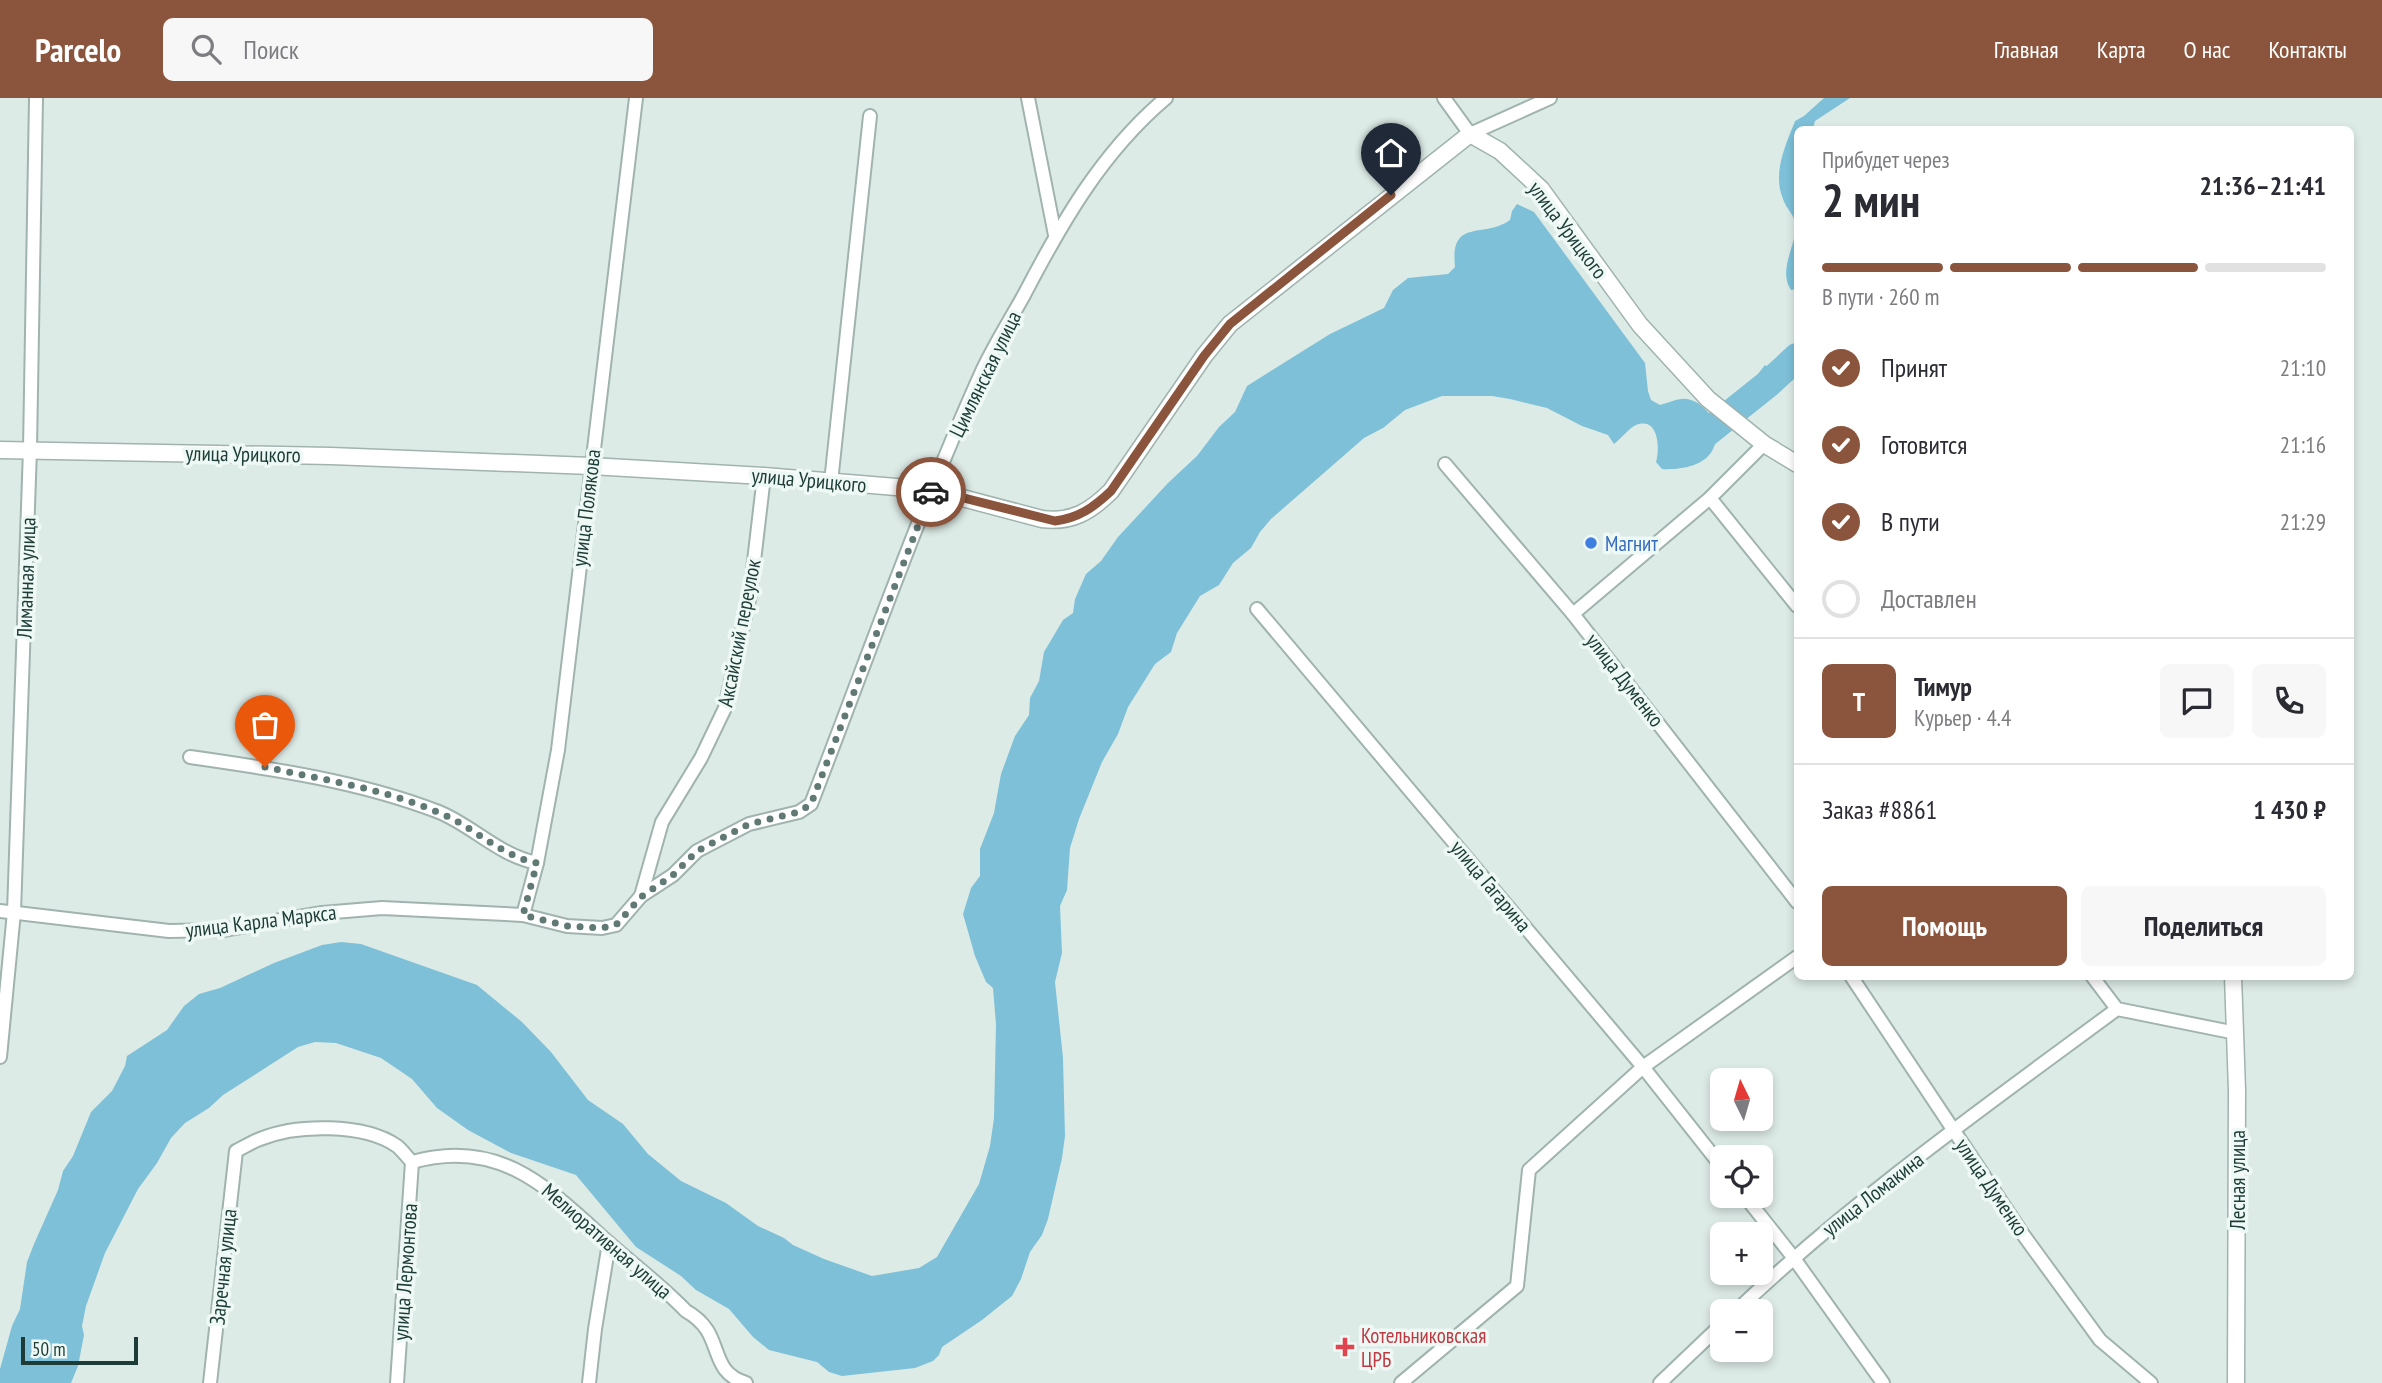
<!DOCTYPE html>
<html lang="ru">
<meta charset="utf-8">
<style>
body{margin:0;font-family:"PT Sans Narrow",sans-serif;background:#f7f7f7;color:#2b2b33;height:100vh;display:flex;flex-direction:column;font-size:26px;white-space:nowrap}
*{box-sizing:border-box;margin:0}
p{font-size:23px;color:#7c7c81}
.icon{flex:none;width:38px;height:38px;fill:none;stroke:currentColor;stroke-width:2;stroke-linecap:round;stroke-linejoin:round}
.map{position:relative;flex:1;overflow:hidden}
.side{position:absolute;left:1794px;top:28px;width:560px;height:854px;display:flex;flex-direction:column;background:#fff;border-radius:10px;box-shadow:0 4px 10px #0003}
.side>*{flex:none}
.needle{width:46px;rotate:355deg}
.tools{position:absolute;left:1710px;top:970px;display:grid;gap:14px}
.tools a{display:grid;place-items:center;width:63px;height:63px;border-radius:10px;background:#fff;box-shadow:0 4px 10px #0003;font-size:35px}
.scale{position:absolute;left:21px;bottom:18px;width:117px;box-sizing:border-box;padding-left:7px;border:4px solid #1d3c37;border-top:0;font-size:19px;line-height:24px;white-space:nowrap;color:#1d3c37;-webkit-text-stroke:5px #eef8f4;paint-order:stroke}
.pin{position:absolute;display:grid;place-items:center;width:60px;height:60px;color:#fff;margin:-72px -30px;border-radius:50% 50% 50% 0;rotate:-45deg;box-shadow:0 0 7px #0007}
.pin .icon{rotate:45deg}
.courier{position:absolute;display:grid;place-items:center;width:70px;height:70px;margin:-35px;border:5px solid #8a553c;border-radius:50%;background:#fff;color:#222;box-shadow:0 2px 9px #0007}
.headline em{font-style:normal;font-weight:700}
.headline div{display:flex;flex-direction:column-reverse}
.headline{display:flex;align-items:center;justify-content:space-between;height:119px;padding:0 28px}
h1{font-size:46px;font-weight:700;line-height:52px}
.bar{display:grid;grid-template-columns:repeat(4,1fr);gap:10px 7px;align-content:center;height:84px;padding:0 28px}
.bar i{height:9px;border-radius:5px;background:#e1e1e2}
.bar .current{background:#8a553c}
.bar p{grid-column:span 4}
.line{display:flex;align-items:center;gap:18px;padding:0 28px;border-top:2px solid #e1e1e2}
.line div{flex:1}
.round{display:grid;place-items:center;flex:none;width:74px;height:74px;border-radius:10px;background:#f7f7f7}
ol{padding:0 28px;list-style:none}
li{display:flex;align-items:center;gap:21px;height:77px}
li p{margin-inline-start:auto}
li .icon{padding:7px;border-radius:50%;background:#8a553c;color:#fff;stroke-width:4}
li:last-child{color:#7c7c81}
li i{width:38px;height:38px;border:4px solid #e1e1e2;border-radius:50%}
.primary-button{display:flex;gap:14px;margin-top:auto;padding:14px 28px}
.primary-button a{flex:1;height:80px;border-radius:10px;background:#8a553c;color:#fff;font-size:28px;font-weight:700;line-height:80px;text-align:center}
.primary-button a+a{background:#f7f7f7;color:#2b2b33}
header{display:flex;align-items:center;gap:42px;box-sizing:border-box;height:98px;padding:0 35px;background:#8a553c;color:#fff}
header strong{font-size:33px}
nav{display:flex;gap:38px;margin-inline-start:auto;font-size:24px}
.search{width:490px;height:63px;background:#f7f7f7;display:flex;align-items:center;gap:18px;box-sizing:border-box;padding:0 24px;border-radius:10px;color:#7c7c81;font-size:26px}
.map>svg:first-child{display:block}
.water{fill:#7dc0d8}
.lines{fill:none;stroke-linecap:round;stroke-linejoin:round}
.river{stroke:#7dc0d8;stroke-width:28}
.minor-casing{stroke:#a0b3af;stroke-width:16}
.tertiary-casing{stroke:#a0b3af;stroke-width:19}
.minor{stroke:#fff;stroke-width:12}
.tertiary{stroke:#fff;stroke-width:16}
.done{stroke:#607975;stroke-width:7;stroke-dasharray:0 12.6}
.route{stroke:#8a553c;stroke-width:9}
.shop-dot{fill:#3f7fe0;stroke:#eef8f4;stroke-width:2.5}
.health-dot{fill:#e0444e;stroke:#eef8f4;stroke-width:2.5}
.labels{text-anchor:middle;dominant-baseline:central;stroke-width:7;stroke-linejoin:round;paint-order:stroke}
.street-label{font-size:21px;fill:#1d3c37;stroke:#eef8f4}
.shop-label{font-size:21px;fill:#366cbe;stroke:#eef8f4;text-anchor:start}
.health-label{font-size:21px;fill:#be3a42;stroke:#eef8f4;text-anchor:start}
</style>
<header>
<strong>Parcelo</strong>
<div class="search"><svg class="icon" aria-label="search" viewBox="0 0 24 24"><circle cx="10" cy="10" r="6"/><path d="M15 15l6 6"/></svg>Поиск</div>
<nav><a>Главная</a><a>Карта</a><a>О нас</a><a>Контакты</a></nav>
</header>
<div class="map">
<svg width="2382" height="1285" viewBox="0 0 2382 1285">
<rect width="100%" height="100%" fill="#ddebe7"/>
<g class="water">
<path d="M 1824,0 L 1850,0 L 1815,23 L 1813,31 L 1797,32 L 1797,191 L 1791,192 C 1778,173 1795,149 1796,129 C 1796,118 1786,111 1783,101 C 1772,74 1786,47 1795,23 L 1804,18 Z"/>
<path d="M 1517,106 L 1534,114 L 1645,265 L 1648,293 L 1651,302 L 1660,307 C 1669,305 1677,300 1687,301 C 1709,305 1724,333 1712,353 C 1703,369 1678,372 1662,371 L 1656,364 C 1660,351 1659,318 1636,327 C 1629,330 1621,341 1614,346 L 1608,337 L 1582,328 L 1547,310 L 1510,301 L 1492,298 L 1442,298 L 1405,312 L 1383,330 L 1364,340 L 1271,421 L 1260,434 L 1251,450 L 1233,465 L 1219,487 L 1200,498 L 1177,535 L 1171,554 L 1155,566 L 1150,574 L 1128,609 L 1118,636 L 1102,664 L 1079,721 L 1070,750 L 1067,792 L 1060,808 L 1062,855 L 1055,884 L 1063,960 L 1065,1038 L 1062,1060 L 1048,1121 L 1042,1137 L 1030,1154 L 1021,1181 L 1012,1198 L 982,1222 L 942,1249 L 939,1257 L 933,1263 L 915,1270 L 842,1278 L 829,1274 L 817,1264 L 769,1252 L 753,1239 L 729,1211 L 696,1192 L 681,1178 L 636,1149 L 576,1077 L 511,1055 L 468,1032 L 437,1010 L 412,981 L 381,960 L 336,945 L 315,944 L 298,949 L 223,997 L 209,1010 L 185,1025 L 171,1040 L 157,1065 L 138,1091 L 105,1155 L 86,1208 L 82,1228 L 84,1237 L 78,1268 L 71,1285 L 0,1285 L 0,1271 L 12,1228 L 20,1211 L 27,1164 L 34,1146 L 58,1092 L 63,1073 L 73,1058 L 91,1014 L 112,993 L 125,968 L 127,958 L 167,932 L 184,908 L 199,896 L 220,890 L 274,865 L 322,847 L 341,844 L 361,846 L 477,887 L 522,924 L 551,954 L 588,1002 L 623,1026 L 648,1056 L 681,1083 L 726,1105 L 758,1128 L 784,1140 L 793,1147 L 824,1161 L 872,1178 L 919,1170 L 937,1159 L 979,1086 L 990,1048 L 994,1020 L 996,926 L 993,890 L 986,884 L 975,858 L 963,816 L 971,790 L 980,778 L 980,751 L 994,715 L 1001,676 L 1015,638 L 1029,617 L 1030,600 L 1039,583 L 1044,554 L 1063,522 L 1073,515 L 1075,501 L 1086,476 L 1101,463 L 1118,439 L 1168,385 L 1197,358 L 1219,329 L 1235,314 L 1247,288 L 1330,236 L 1384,210 L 1393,192 L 1408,180 L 1448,176 L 1455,169 C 1450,119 1484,141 1510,122 L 1512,113 Z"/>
<polygon points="1797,251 1797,273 1792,283 1779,287 1776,294 1769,294 1760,287 1758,276 1765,267 1774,273 1784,259"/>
</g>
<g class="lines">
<polyline class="river" points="1684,335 1699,341 1769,285 1797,259"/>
<g class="minor-casing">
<g id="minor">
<polyline points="1028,0 1055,137"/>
<polyline points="1444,0 1470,36 1550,0"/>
<polyline points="1445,366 1573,516 1797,804"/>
<polyline points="831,384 870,18"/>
<polyline points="1710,400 1797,508"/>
<polyline points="1257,511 1643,969 1722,1069"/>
<polyline points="1573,516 1710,400 1764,346"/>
<path d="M 190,659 C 274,671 359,683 439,714 C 473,728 500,758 537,765"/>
<polyline points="641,798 662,724 701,660 725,610 750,497 764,378"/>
<path d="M 0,813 L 169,833 L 223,832 L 322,815 L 382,810 L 523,817 L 567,828 L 602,830 L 616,827 L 641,798 L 673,777 L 697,753 L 749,726 L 799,714 L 811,706 C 867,561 919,413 983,271 C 995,246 1010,222 1024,197 C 1062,124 1102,54 1166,0"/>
<polyline points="523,817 537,765 558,652 636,0"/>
<polyline points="1851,878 2022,1135 2100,1242 2151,1285"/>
<polyline points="2092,878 2117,911 2236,935"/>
<polyline points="0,959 14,814 30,351 36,0"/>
<polyline points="1744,1097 1793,1159 1883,1285"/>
<path d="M 1736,1213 C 1854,1101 1987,1007 2117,911"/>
<path d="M 210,1285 L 236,1053 C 244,1049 252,1044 260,1041 C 296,1026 364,1025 397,1048 C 402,1052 407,1059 412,1064 C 501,1039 549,1091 609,1145 C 635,1168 662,1188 686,1213 C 695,1218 701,1223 707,1232 C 720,1253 716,1276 746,1285"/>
<polyline points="397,1285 412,1064"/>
<polyline points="589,1285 595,1231 609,1145"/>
<polyline points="1401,1285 1517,1188 1529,1072 1643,969 1797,859"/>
<polyline points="1660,1285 1722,1226"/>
</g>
</g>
<g class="tertiary-casing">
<g id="tertiary">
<path d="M 0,352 L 331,358 L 591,368 L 764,378 L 932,392 L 1042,421 C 1072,425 1091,413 1111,393 L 1204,258 L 1230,226 L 1470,36 L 1500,53 L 1541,91 L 1640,227 L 1708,301 L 1764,346 L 1797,366"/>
<polyline points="2233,878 2237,992 2236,1285"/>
</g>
</g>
<use href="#minor" class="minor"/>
<use href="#tertiary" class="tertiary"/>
</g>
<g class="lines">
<path class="done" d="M 265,669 C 325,682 386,691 442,716 C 475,730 501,758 537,765 L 523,817 L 568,828 L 602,830 L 616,827 L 641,799 L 673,777 L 697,753 L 749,726 L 799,714 L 811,706 L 931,394"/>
<path class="route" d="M 931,394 L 932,392 L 1055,423 C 1079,420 1094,409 1111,393 L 1204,258 L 1230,226 L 1391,97"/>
</g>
<circle class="shop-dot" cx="1591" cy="445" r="7"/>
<path class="health-dot" d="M1341.5 1238.5h7v7h7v7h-7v7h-7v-7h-7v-7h7z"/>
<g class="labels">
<g class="street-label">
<text transform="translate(1568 132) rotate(53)">улица Урицкого</text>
<text transform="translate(985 276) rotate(-64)">Цимлянская улица</text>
<text transform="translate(243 356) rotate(1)">улица Урицкого</text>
<text transform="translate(809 382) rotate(5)">улица Урицкого</text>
<text transform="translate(586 410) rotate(-83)">улица Полякова</text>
<text transform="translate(26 480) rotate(-88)">Лиманная улица</text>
<text transform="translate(739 535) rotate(-79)">Аксайский переулок</text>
<text transform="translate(1625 582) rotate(52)">улица Думенко</text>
<text transform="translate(1491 788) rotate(50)">улица Гагарина</text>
<text transform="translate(261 823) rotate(-7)">улица Карла Маркса</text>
<text transform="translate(2237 1082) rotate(-90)">Лесная улица</text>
<text transform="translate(1992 1089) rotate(56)">улица Думенко</text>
<text transform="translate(1873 1096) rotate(-38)">улица Ломакина</text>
<text transform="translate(607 1143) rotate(41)">Мелиоративная улица</text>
<text transform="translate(223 1169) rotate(-84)">Заречная улица</text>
<text transform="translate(405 1174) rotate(-86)">улица Лермонтова</text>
</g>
<g class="shop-label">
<text x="1605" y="445">Магнит</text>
</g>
<g class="health-label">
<text x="1361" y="1237">Котельниковская<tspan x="1361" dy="24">ЦРБ</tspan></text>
</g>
</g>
</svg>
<div class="tools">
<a><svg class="needle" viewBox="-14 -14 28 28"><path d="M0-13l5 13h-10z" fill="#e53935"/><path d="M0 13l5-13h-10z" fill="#7c7c81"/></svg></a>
<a><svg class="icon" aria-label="locate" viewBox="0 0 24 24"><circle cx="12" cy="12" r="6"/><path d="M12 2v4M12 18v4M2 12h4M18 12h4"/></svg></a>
<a>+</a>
<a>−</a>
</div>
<div class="scale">50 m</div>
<div class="pin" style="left:265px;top:669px;background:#ea580c"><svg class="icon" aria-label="bag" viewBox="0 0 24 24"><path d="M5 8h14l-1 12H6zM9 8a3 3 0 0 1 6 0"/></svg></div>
<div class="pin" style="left:1391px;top:97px;background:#1f2937"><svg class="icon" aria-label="home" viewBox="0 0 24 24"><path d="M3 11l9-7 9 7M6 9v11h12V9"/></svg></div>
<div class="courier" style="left:931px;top:394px"><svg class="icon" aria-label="car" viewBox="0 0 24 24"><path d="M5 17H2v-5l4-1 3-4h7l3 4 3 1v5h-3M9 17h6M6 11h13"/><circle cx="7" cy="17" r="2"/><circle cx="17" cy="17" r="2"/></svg></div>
<section class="side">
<div class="headline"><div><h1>2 мин</h1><p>Прибудет через</p></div><em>21:36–21:41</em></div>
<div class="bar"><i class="current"></i><i class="current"></i><i class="current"></i><i></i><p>В пути · 260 m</p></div>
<ol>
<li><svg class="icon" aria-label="check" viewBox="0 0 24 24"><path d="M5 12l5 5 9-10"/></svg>Принят<p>21:10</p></li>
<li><svg class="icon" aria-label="check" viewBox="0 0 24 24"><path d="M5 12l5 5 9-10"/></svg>Готовится<p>21:16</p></li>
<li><svg class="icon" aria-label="check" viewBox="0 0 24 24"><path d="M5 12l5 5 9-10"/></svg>В пути<p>21:29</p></li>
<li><i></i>Доставлен</li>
</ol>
<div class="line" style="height:126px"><b class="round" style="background:#8a553c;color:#fff">Т</b><div><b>Тимур</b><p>Курьер · 4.4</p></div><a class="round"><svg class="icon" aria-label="chat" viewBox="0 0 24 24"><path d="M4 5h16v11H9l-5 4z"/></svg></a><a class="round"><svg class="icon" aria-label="phone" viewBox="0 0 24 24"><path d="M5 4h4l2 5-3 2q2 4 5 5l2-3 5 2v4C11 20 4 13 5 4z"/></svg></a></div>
<div class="line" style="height:91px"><div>Заказ #8861</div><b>1 430 ₽</b></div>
<div class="primary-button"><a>Помощь</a><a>Поделиться</a></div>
</section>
</div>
